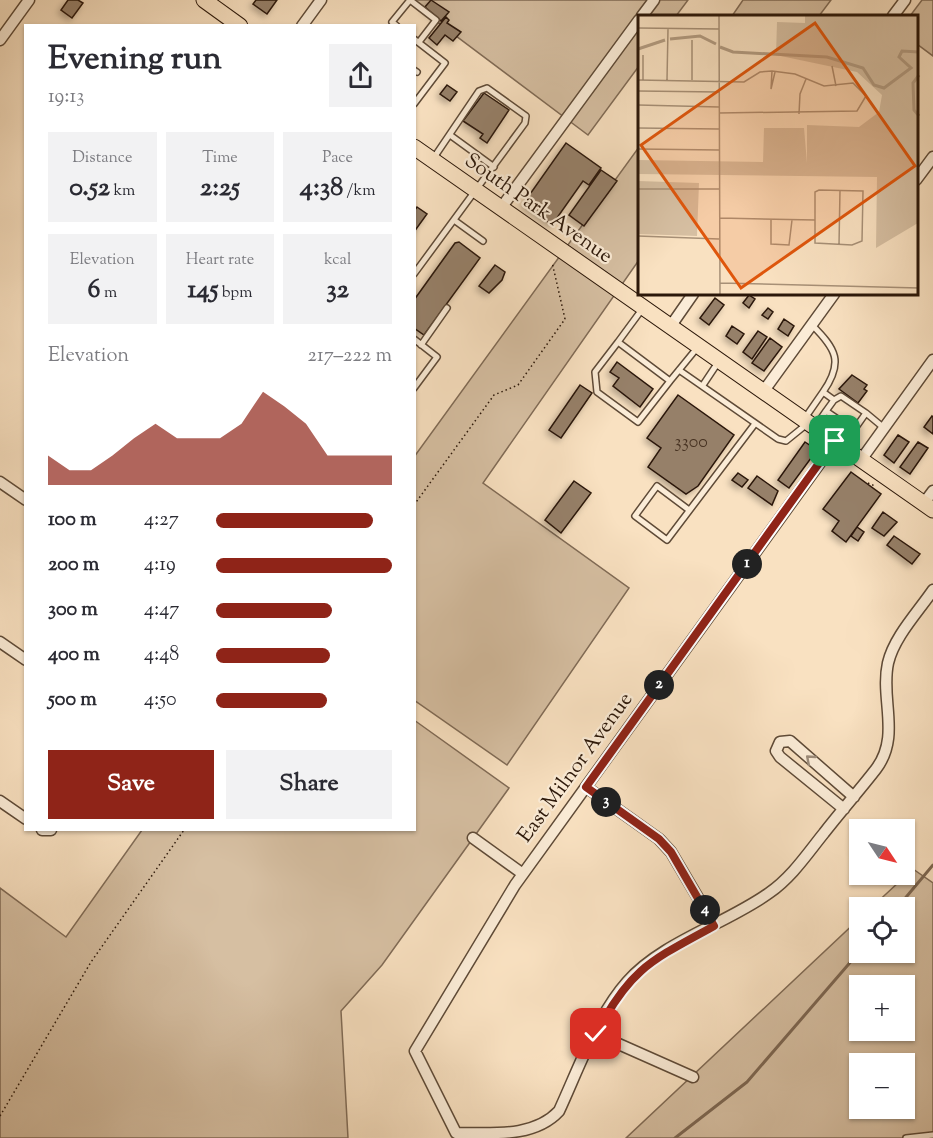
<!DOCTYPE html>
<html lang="en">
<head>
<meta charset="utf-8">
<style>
  :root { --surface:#fff; --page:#f2f2f3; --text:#2b2b33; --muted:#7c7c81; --accent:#8f2418 }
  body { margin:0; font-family:"Sorts Mill Goudy",serif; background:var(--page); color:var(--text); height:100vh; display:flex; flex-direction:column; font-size:22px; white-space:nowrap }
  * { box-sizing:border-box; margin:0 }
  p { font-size:20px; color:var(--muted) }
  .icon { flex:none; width:33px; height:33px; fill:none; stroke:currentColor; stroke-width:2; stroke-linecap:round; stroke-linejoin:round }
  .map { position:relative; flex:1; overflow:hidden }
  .details { position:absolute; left:24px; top:24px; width:392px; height:807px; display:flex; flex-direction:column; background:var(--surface); border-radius:0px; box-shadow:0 2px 4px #0004 }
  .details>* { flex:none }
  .needle { width:39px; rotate:125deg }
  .fabs { position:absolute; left:849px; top:819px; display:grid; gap:12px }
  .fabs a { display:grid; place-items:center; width:66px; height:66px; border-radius:0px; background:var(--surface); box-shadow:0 2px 4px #0004; font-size:30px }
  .pin { position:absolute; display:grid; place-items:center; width:51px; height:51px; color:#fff; margin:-26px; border-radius:12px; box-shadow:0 3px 9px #0006 }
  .km { position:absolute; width:30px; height:30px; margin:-15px; border-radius:50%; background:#222; color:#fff; font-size:16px; line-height:30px; text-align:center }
  .round { display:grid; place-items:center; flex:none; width:63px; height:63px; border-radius:0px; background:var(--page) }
  .headline { display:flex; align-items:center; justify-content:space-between; height:102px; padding:0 24px }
  h1 { font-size:33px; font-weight:700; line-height:45px }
  .metrics { display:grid; grid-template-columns:repeat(3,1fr); gap:9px; height:102px; padding:6px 24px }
  .metrics div { display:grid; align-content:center; border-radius:0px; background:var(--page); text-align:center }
  .metrics b { font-size:26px; font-weight:700 }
  .metrics small { font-size:16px; font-weight:400 }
  .metrics p { font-size:16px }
  .chart { height:168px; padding:12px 24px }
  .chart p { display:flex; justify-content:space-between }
  .chart svg { width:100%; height:108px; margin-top:6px; fill:var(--accent); opacity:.7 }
  .primary-button { display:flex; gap:12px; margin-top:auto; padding:12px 24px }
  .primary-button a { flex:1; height:69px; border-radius:0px; background:var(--accent); color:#fff; font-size:24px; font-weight:700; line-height:69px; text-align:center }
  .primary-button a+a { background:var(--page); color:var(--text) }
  ul { padding:0 24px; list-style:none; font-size:20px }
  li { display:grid; grid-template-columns:96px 72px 1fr; align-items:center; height:45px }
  li i { height:15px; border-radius:8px; background:var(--accent) }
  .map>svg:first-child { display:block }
  .green { fill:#d6bfa2; stroke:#806b56; stroke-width:1.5; fill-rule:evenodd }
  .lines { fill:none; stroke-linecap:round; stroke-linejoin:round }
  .stream { stroke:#7d6752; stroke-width:3 }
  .building { fill:#968069; stroke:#2b1709; stroke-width:1.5; filter:url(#shadow) }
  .lane-casing { stroke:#5e4a37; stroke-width:8 }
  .street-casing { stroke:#5e4a37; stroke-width:13 }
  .primary-casing { stroke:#2b1709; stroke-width:17 }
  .path { stroke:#2b1709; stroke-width:1.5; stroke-dasharray:1.5 3; stroke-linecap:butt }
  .lane { stroke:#fbecd7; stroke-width:5 }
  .street { stroke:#fbecd7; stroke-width:10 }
  .primary { stroke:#f9e1c1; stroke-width:15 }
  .oneway { stroke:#9d8c7a }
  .route-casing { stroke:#fff; stroke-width:12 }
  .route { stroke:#8f2418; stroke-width:8 }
  .labels { text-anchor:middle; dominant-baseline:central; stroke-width:4.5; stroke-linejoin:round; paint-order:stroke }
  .number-label { font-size:18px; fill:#463121 }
  .street-label { font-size:21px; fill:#2b1709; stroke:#fbecd7 }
  .inset-river { fill:none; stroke:#b39c82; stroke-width:3 }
  .inset-road { fill:none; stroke:#a79077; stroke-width:1.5 }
  .view { fill:#df560c; fill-opacity:0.15; stroke:#df560c; stroke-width:3 }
  .inset-edge { fill:none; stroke:#2b1709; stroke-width:3 }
</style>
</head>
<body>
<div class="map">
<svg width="933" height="1138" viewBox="0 0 933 1138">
  <defs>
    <filter id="shadow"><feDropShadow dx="-3" dy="3" stdDeviation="3" flood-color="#0004"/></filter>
  </defs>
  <rect width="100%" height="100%" fill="#f9e1c1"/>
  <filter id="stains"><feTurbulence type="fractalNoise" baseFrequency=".00333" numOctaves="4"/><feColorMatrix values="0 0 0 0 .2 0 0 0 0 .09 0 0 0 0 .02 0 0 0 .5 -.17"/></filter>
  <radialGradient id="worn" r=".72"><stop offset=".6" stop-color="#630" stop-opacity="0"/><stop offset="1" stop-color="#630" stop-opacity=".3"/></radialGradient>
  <path class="green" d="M408,0h280l-12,16h-37v50l-51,69z
    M743,0h88l-12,16h-87z
    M922,0h11v56l-16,-12 -1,-28h-6z
    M639,147v113l-156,223 146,105 -122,177 -93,-65v-243z
    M414,720l95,68 -127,177 -41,46 7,127h-348v-250l66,49 76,-107h272z
    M913,869l20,14v255h-307l233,-219 1,33h44v-44l-32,-1zM860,986h44v44h-44zM860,1064h44v44h-44z"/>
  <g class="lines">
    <path class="stream" d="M897,908l36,-43
      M675,1138l72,-56 113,-131"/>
  </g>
  <path class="building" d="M68,0h10l5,3 -11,15 -11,-8z
    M256,0h21l-10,14 -14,-10z
    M431,0l18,12 -8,9 -16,-14z
    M446,17l3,3 -2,3 14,9 -8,9 -8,-6 -8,10 -8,-7z
    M447,85l10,7 -7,9 -10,-7z
    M484,93l25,17 -22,33 -7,-5 3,-4 -20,-13z
    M566,143l35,25 -12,17 -6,-4 -31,44 -29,-21z
    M601,170l16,11 -33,45 -15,-11z
    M417,207l10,7 -13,18v-21z
    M459,242l21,16 -56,77 -10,-7v-28l41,-57z
    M495,265l10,7 -3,8 -13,13 -10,-7z
    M749,295l6,4 -6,9 -6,-5z
    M715,298l9,7 -15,20 -9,-7z
    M768,308l5,4 -5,7 -6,-4z
    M784,319l10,7 -6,10 -10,-7z
    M732,326l12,8 -7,10 -11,-8z
    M758,331l9,6 -15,22 -9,-7z
    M770,338l12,9 -18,24 -12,-8z
    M617,362l36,27 -13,18 -27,-21 6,-8 -9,-6z
    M852,375l15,10 -3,4 3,2 -9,12 -19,-14z
    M580,385l12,8 -31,45 -12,-8z
    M678,395l56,40 -36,51 -12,8 -38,-27 13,-19 -14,-10z
    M932,416l1,1v17l-9,-7z
    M898,435l11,7 -15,21 -10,-8z
    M805,442l12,8 -28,38 -11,-8z
    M918,442l10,6 -18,26 -10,-7z
    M851,472l30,22 -35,48 -14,-11 7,-10 -16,-12z
    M738,473l10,7 -6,7 -10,-7z
    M757,476l21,15 -6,14 -24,-17z
    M574,481l17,12 -30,40 -16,-13z
    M883,512l14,10 -13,14 -12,-8z
    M857,527l7,5 -6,9 -7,-5z
    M894,536l26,18 -8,10 -25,-19z"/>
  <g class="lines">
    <defs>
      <path id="lane" d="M410,0l26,20 -17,22
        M397,26l-5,-4 18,-22
        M414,39l31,24 -31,41
        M414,70l3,2
        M450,135l44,32
        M454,220l29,21
        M414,274l111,-151 1,-7 -39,-28 -8,3 -46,68
        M643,308l-25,34 52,39 27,-33
        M812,325c24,24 32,37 11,67l11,8 -8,11 28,19 -10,14
        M414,339l23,18 -23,31
        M618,342l-23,30 2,20 41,30 32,-41
        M421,345l26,-37
        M679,370l99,69 8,2 21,-17
        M703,385l16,-24
        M834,400l7,-4 25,17 -12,17
        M866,413l18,15
        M805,418l18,-26
        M815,427l11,-16
        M689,510l-32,-24 -22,30 32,24 87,-115
        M906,1138l27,-3"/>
      <path id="street" d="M642,16l12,-16
        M893,16l12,-16
        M302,26l19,-26
        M0,40l29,-40
        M916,180l17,-23
        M501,208l138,-188
        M670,327l23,-33
        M763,392l71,-98
        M861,460l72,-100
        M0,482l26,18
        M924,503l9,-12
        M0,642l26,18
        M586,787l73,52 12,13 43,73
        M0,801l26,18
        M844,809l-64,-52 -4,-6 4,-9 10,-1 64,56
        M42,830h9
        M473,838l50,36
        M596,1034l97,43
        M456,1133l-41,-82 100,-166 320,-443
        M456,1133c36,0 78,5 103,-22 19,-41 38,-95 68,-129 35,-40 99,-58 142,-89 23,-16 38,-39 55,-60 17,-22 35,-42 52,-64 25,-33 4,-70 12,-106 6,-26 30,-51 45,-73"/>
      <path id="primary" d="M204,0l36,26
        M414,147l519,363"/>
    </defs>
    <use href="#lane" class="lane-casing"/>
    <use href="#street" class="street-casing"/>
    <use href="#primary" class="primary-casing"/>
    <path class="path" d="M868,483l7,3
      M414,505l80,-110 24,-10 47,-66 -13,-57
      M0,1116l91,-154 93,-132"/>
    <use href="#lane" class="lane"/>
    <use href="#street" class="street"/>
    <use href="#primary" class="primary"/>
  </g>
  <defs><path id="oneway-chevron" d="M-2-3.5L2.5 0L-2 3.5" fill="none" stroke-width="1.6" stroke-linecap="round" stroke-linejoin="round" transform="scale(1.5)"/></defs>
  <use class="oneway" href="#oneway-chevron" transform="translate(810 759) rotate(-139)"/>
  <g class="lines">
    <defs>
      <path id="route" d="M596,1034c34,-66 56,-74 118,-108l-43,-74 -12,-13 -73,-52 249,-346"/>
    </defs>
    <use href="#route" class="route-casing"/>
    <use href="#route" class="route"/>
  </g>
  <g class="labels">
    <g class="number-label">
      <text x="691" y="443">3300</text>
    </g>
    <g class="street-label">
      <text transform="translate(538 209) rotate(35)">South Park Avenue</text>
      <text transform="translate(576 768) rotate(-54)">East Milnor Avenue</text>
    </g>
  </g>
  <g transform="translate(638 15)">
    <rect width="280" height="280" fill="#f9e1c1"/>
    <path d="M167,0h113v208l-42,25 1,-71 -239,-3v-14l125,2 1,-34h40l3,35v-38l52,2 20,-15 3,-17 -25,-23 -81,-17 1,-33 28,1zM0,166l61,2 -2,53 -59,-2z" fill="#d6bfa2"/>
    <path class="inset-river" d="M32,24l30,-3 16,8M82,32l13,5 94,5 36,11 11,17 10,3 27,-20 -12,-11 3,-6 17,1M0,34l27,-9M281,60l-6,8 1,27 5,6"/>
    <path class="inset-road" d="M81,0l1,280M0,13l81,1M54,25v40M194,51l4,20M134,56l-1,18 4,-17M0,65l106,2 16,-10 12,-1 23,3 29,12 29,-3 13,13M5,65v-25M29,65l1,-51M0,76l81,1M0,90l81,2M81,98l138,-2 9,-15M161,99l1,-20 6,-15M0,113l81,1M0,134l81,1M0,174h81M181,175l44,1 -1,50 -10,4 -37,-2v-51zM82,203l95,2M133,204v25l18,1 3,-25M0,221l81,3M201,230l1,-55M82,268l199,5"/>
    <path class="view" d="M177,8l100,143 -174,122 -100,-143z"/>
    <rect width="280" height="280" class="inset-edge"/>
  </g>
  <rect width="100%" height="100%" filter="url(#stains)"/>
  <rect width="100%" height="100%" fill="url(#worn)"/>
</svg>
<div class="fabs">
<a><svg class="needle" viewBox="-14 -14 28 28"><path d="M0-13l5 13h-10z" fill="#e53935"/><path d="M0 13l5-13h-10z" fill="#7c7c81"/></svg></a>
<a><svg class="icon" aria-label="locate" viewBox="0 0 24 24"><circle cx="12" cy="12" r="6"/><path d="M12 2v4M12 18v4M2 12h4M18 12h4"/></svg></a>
<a>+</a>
<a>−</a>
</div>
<div class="pin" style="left:835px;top:441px;background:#1e9e55"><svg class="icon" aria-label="arrive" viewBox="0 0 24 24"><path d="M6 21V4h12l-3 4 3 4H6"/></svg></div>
<div class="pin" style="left:596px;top:1034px;background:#d93025"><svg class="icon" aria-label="check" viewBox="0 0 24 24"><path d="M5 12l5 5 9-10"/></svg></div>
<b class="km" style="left:747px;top:564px">1</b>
<b class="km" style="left:659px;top:685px">2</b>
<b class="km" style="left:606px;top:802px">3</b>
<b class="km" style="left:705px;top:910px">4</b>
<section class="details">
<div class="headline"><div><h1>Evening run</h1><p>19:13</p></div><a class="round"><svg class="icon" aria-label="share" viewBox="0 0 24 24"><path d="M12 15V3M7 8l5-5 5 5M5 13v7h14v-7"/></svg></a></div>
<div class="metrics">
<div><p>Distance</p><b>0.52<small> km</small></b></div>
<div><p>Time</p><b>2:25</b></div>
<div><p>Pace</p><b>4:38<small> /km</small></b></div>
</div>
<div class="metrics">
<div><p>Elevation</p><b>6<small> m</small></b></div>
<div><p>Heart rate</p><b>145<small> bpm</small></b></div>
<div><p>kcal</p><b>32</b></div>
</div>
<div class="chart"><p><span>Elevation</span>217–222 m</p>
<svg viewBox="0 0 160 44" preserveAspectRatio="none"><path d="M0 44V32L10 38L20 38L30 32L40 25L50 19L60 25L70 25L80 25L90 19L100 6L110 12L120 19L130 32L140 32L150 32L160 32V44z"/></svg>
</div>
<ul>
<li><b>100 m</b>4:27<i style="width:89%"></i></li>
<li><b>200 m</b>4:19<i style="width:100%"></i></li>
<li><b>300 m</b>4:47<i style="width:66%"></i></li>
<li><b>400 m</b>4:48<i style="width:65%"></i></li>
<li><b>500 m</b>4:50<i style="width:63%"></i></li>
</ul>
<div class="primary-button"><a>Save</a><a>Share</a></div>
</section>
</div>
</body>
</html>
